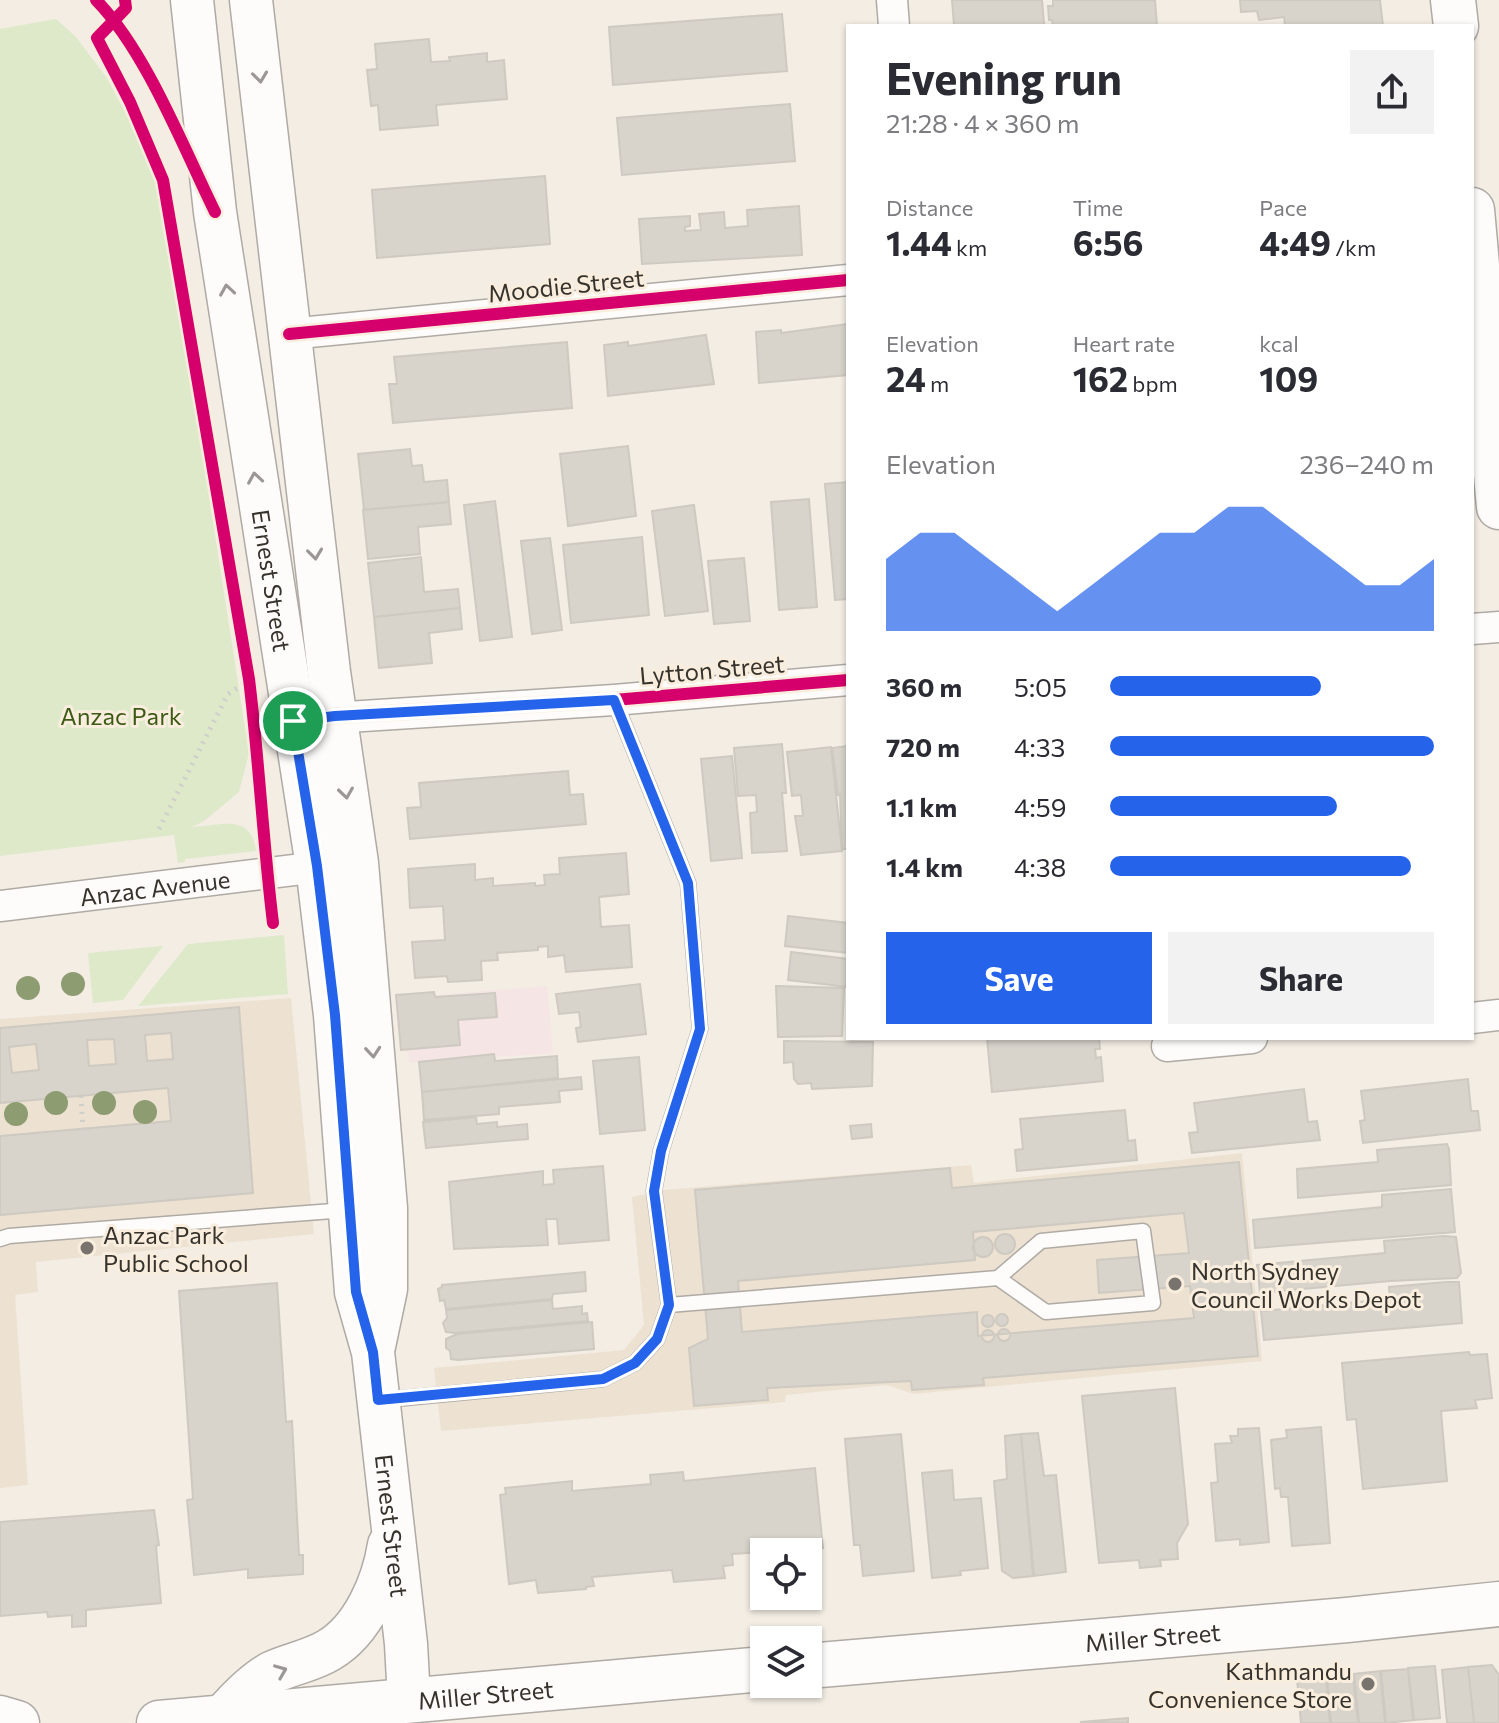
<!DOCTYPE html>
<html lang="en">
<head>
<meta charset="utf-8">
<style>
  :root { --surface:#fff; --page:#f2f2f3; --text:#2b2b33; --muted:#7c7c81; --accent:#2563eb }
  body { margin:0; font-family:Commissioner,sans-serif; background:var(--page); color:var(--text); height:100vh; display:flex; flex-direction:column; font-size:30px; white-space:nowrap }
  * { box-sizing:border-box; margin:0 }
  p { font-size:26px; color:var(--muted) }
  .icon { flex:none; width:44px; height:44px; fill:none; stroke:currentColor; stroke-width:2; stroke-linecap:round; stroke-linejoin:round }
  .map { position:relative; flex:1; overflow:hidden }
  .side { position:absolute; left:846px; top:24px; width:628px; height:1016px; display:flex; flex-direction:column; background:var(--surface); border-radius:0px; box-shadow:0 2px 6px #0004 }
  .side>* { flex:none }
  .buttons { position:absolute; left:750px; top:1538px; display:grid; gap:16px }
  .buttons a { display:grid; place-items:center; width:72px; height:72px; border-radius:0px; background:var(--surface); box-shadow:0 2px 6px #0004; font-size:40px }
  .pin { position:absolute; display:grid; place-items:center; width:68px; height:68px; color:#fff; margin:-34px; border:4px solid #fff; border-radius:50%; box-shadow:0 2px 8px #0007 }
  .round { display:grid; place-items:center; flex:none; width:84px; height:84px; border-radius:0px; background:var(--page) }
  .headline { display:flex; align-items:center; justify-content:space-between; height:136px; padding:0 40px }
  h1 { font-size:44px; font-weight:700; line-height:60px }
  .stats { display:grid; grid-template-columns:repeat(3,1fr); gap:12px; height:136px; padding:8px 40px }
  .stats div { display:grid; align-content:center }
  .stats b { font-size:34px; font-weight:700 }
  .stats small { font-size:22px; font-weight:400 }
  .stats p { font-size:22px }
  .chart { height:224px; padding:16px 40px }
  .chart p { display:flex; justify-content:space-between }
  .chart svg { width:100%; height:144px; margin-top:8px; fill:var(--accent); opacity:.7 }
  .action { display:flex; gap:16px; margin-top:auto; padding:16px 40px }
  .action a { flex:1; height:92px; border-radius:0px; background:var(--accent); color:#fff; font-size:32px; font-weight:700; line-height:92px; text-align:center }
  .action a+a { background:var(--page); color:var(--text) }
  ul { padding:0 40px; list-style:none; font-size:26px }
  li { display:grid; grid-template-columns:128px 96px 1fr; align-items:center; height:60px }
  li i { height:20px; border-radius:10px; background:var(--accent) }
  .map>svg:first-child { display:block }
  .commercial { fill:#f5e5e5 }
  .built { fill:#ede2d1 }
  .green { fill:#dde9c9 }
  .building { fill:#d8d3cb; stroke:#cec9c1; stroke-width:2; fill-rule:evenodd }
  .lines { fill:none; stroke-linecap:round; stroke-linejoin:round }
  .service-casing { stroke:#afaaa4; stroke-width:17 }
  .minor-casing { stroke:#afaaa4; stroke-width:33 }
  .secondary-casing { stroke:#afaaa4; stroke-width:45 }
  .primary-casing { stroke:#afaaa4; stroke-width:47 }
  .path { stroke:#cfcecb; stroke-width:5; stroke-dasharray:2 6; stroke-linecap:butt }
  .service { stroke:#fdfcfb; stroke-width:14 }
  .minor { stroke:#fdfcfb; stroke-width:30 }
  .secondary { stroke:#fdfcfb; stroke-width:42 }
  .primary { stroke:#fdfcfb; stroke-width:44 }
  .cycleway-casing { stroke:#f9eede; stroke-width:17 }
  .cycleway { stroke:#d6006c; stroke-width:12 }
  .tree { fill:#8e9c72 }
  .oneway { stroke:#9a9794 }
  .route-casing { stroke:#fff; stroke-width:16 }
  .route { stroke:#2563eb; stroke-width:10 }
  .poi-dot { fill:#78736c; stroke:#f9eede; stroke-width:3 }
  .labels { text-anchor:middle; dominant-baseline:central; stroke-width:6; stroke-linejoin:round; paint-order:stroke }
  .street-label { font-size:24px; fill:#36322c; stroke:#f9eede }
  .park-label { font-size:24px; fill:#3c5a15; stroke:#f9eede }
  .poi-label { font-size:24px; fill:#36322c; stroke:#f9eede; text-anchor:start }
</style>
</head>
<body>
<div class="map">
<svg width="1499" height="1723" viewBox="0 0 1499 1723">
  <rect width="100%" height="100%" fill="#f3ede4"/>
  <path class="commercial" d="M547,986l6,67 -144,10 -6,-65z"/>
  <path class="built" d="M291,998l23,236 -278,28 2,30 -23,3 13,190 -28,3v-469z
    M1242,1153l20,208 -349,33 -26,-9 -101,10 -1,7 -344,29 -7,-63 190,-18 20,-25 -12,-128 32,-7 307,-25 3,18z"/>
  <path class="green" d="M56,19l20,18 31,41 52,99 90,576 -10,39 -35,29 -12,6c28,-1 59,-15 64,24l-71,8v3l-7,1 -4,-28 -174,21v-827z
    M284,935l4,59 -150,12 50,-62z
    M163,946l-40,54 -30,3 -5,-50z"/>
  <path class="building" d="M952,0h90l2,24 -4,2 -86,-1z
    M1053,0h102l2,26h-104l-1,-6h-3l-1,-14h5z
    M1240,0h140l3,26h-98l-1,-9 -25,3 -2,-9 -16,1z
    M782,14l5,57 -174,14 -4,-58z
    M429,39l2,23 19,-1 -1,-4 38,-4v9l17,-2 3,39 -71,6 2,20 -58,5 -2,-25 -7,1 -4,-36 10,-1 -2,-25z
    M790,104l5,57 -173,14 -5,-57z
    M545,176l5,68 -173,14 -5,-68z
    M799,206l3,49 -160,9 -3,-45 51,-3v10l-5,1v4l16,-1 -2,-16 25,-2 1,16 23,-2 -1,-16z
    M848,324v51l-89,8 -3,-51 25,-2v3z
    M706,335l8,49 -106,12 -4,-51 24,-3v4z
    M567,342l5,66 -179,15 -4,-39h8l-3,-27z
    M628,446l8,70 -68,10 -8,-72z
    M410,449l2,17 10,-1 2,17 23,-2 2,22 -85,8 -6,-56z
    M848,482v117l-13,1 -10,-116z
    M809,499l8,108 -38,3 -8,-108z
    M495,501l17,136 -32,4 -16,-136z
    M449,502l2,22 -33,3 2,27 -52,5 -5,-49z
    M694,505l14,106 -43,5 -13,-105z
    M642,537l7,78 -78,8 -8,-78z
    M550,538l12,92 -30,4 -11,-93z
    M421,557l3,35 34,-3 2,19 -86,9 -6,-54z
    M744,558l6,63 -36,3 -6,-63z
    M460,608l2,21 -33,4 3,30 -53,5 -5,-51z
    M782,744l4,49h-4l5,58 -35,2 -2,-40 7,-1 -1,-17 -18,1 -4,-48z
    M848,746v107l-1,-4h-5l-2,-55 -2,1 -6,-47z
    M831,747l11,104 -41,4 -6,-39h8l-2,-21 -9,1 -5,-44z
    M732,756l10,102 -31,3 -10,-102z
    M568,771l2,24 13,-1 3,30 -176,15 -3,-31 14,-1 -2,-24z
    M626,853l3,41 -30,3 2,30 28,-2 3,42 -66,5 -2,-17 -16,2v-11l-10,1v3l-41,3 1,7 -17,1 1,19 -34,2 -1,-6 -32,2 -3,-36 33,-2 -2,-34 -33,2 -2,-39 67,-5v16l18,-2v8l42,-3v3l10,-1 -1,-10 16,-1 -1,-16z
    M788,916l60,7v30l-63,-7z
    M791,952l57,7v28l-60,-7z
    M640,984l6,50 -68,8 -2,-14 5,-1 -2,-15 -20,2 -3,-20z
    M776,986l68,2 -2,48 -64,1z
    M434,992l1,5 60,-4 2,24 -39,3 2,25 -59,5 -5,-55z
    M239,1007l14,186 -253,22v-79l171,-15 -3,-33 -168,15v-75z
    M171,1033l2,26 -26,2 -2,-26z
    M987,1038h112l1,11h-5l1,9 5,-1 2,24 -111,11z
    M114,1039l2,25 -27,2 -2,-26z
    M784,1041l89,1 -1,44 -60,3 -1,-6 -13,1 -4,-5 -1,-17 -9,1z
    M36,1044l3,26 -27,3 -3,-26z
    M494,1054l1,7 62,-5 1,22 -136,14 -3,-30z
    M639,1057l6,73 -45,4 -7,-73z
    M581,1077l1,12 -23,2 1,11 -61,5v7l-75,6 -2,-28z
    M1468,1079l3,32h7l2,19 -117,13 -3,-22 5,-1 -4,-29z
    M1304,1089l4,33 9,-1 3,19 -128,13 -3,-20 9,-1 -4,-29z
    M1125,1110l3,31 7,-1 2,20 -120,11 -2,-21 8,-1 -3,-30z
    M476,1117l1,7 20,-2v5l30,-3 1,15 -102,9 -3,-26z
    M871,1124l1,13 -20,2 -2,-13z
    M1447,1144l2,5 2,36 -153,13 -1,-29 81,-7 -1,-12z
    M1239,1162l19,194 -275,22 1,7 -72,5 -1,-9 -144,7 1,12 -74,6 -5,-58 19,-9 -13,-149 255,-22 2,20zM1184,1213l5,40 -92,7 2,33 91,-7 4,32 -216,18 -1,-24 -235,20 -4,-51 237,-21 -2,-28z
    M603,1166l6,74 -50,4 -2,-25h-11l2,26 -94,4 -5,-67 94,-11v14l11,-1 -1,-14z
    M1451,1189l4,43 -200,16 -2,-28 129,-13v-12z
    M995 1244a10 10 0 1 1 20 0a10 10 0 1 1-20 0Z
    M1444,1236l12,1 5,36 -4,5 -67,3 -130,12 -3,-28 128,-12 -1,-12z
    M973 1247a10 10 0 1 1 20 0a10 10 0 1 1-20 0Z
    M585,1272l1,19 -33,3 -1,5 -106,10 -2,-9 -4,1 -2,-12 4,-2v-2z
    M1446,1282h13l3,41 -198,17 -3,-29 129,-12 -1,-12z
    M277,1283l9,139 6,-1 7,134h4v19l-55,4v-9l-54,6 -7,-75 6,-1 -14,-208z
    M552,1300l1,9 29,-3v8l5,-1 1,8 -133,12 -9,-1 -3,-9 4,-5 -1,-8z
    M996 1320a6 6 0 1 1 12 0a6 6 0 1 1-12 0Z
    M982 1321a6 6 0 1 1 12 0a6 6 0 1 1-12 0Z
    M592,1322l2,27 -136,11 -7,-1 -1,-8 -4,-3v-9l11,-5z
    M998 1335a6 6 0 1 1 12 0a6 6 0 1 1-12 0Z
    M982 1336a6 6 0 1 1 12 0a6 6 0 1 1-12 0Z
    M1469,1352l1,3 17,-1 5,44 -17,2 2,8 -36,3 6,70 -84,8 -7,-70 -9,1 -5,-57z
    M1175,1388l13,136 -11,19 1,16 -18,1 1,6 -21,2 -1,-8 -40,3 -17,-167z
    M1321,1427l9,116 -38,3 -4,-49h-7l-1,-9 -5,1 -4,-49 16,-2 -1,-8z
    M1259,1428l10,114 -29,3v-6l-24,2 -5,-58 7,-1 -3,-38 17,-1 -2,-7h8v-7z
    M1038,1433l6,43 12,-1 10,97 -32,4 -13,-142z
    M901,1434l13,137 -51,5 -3,-31h-6l-9,-106z
    M1021,1434l12,142 -20,2 -11,-7 -8,-90 13,-2 -2,-43z
    M815,1468l8,80 -91,6 1,11 -10,1 2,12 -51,4 -2,-12 -80,7 2,9 -8,1v2l-48,4 -2,-13 -27,4 -9,-89 6,-1 -1,-6 67,-7v10l79,-7 -1,-9 33,-3 1,9z
    M952,1470l2,30 27,-2 7,70 -28,3 1,4 -29,3 -10,-105z
    M154,1510l5,35 -3,1 5,57 -75,7v16l-14,1v-12l-24,2 -1,-5 -47,4v-94z
    M1492,1665l7,10v48h-25l-6,-56z
    M1435,1666l5,52 -26,2 -6,-52z
    M1468,1667l6,56h-27l-5,-53z
    M1408,1669l5,51 -27,3 -5,-52z
    M1380,1671l5,52h-26l-5,-49z
    M1353,1674l5,49h-27l-4,-47z
    M1326,1677l4,46h-29l-4,-44z
    M1128,1718v5l-48,-1z"/>
  <g class="lines">
    <defs>
      <path id="service" d="M0,1239l9,-3 337,-26
        M669,1305l329,-27 43,-37 102,-10 10,72 -107,9 -48,-34
        M384,1400l219,-21 32,-16 22,-24 12,-34 -15,-114 7,-40 39,-122 -12,-146 -74,-183"/>
      <g id="minor">
        <path d="M892,0l2,26"/>
        <path d="M289,334l559,-54"/>
        <path d="M1472,629l27,-2"/>
        <path d="M316,719l298,-19 234,-20"/>
        <path id="s1" d="M0,906l335,-41"/>
        <path d="M1472,1018l27,-3"/>
        <path d="M1167,1046l85,-8"/>
      </g>
      <g id="secondary">
        <path id="s2" d="M192,0l23,212 102,654 18,149 21,277 17,60 33,292 3,55"/>
        <path d="M251,0l78,672 28,191 29,345v81l-12,57"/>
        <path d="M221,1719c15,-18 30,-34 50,-46 19,-9 40,-12 58,-23 34,-20 54,-67 60,-105"/>
      </g>
      <g id="primary">
        <path d="M1453,0l3,26"/>
        <path d="M1472,210l27,297"/>
        <path id="s3" d="M808,1666l539,-46 152,-16"/>
        <path d="M0,1718l17,5"/>
        <path id="s4" d="M159,1723l605,-54"/>
      </g>
    </defs>
    <use href="#service" class="service-casing"/>
    <use href="#minor" class="minor-casing"/>
    <use href="#secondary" class="secondary-casing"/>
    <use href="#primary" class="primary-casing"/>
    <path class="path" d="M159,829l69,-135 23,-15
      M81,1096l2,33"/>
    <use href="#service" class="service"/>
    <use href="#minor" class="minor"/>
    <use href="#secondary" class="secondary"/>
    <use href="#primary" class="primary"/>
    <defs>
      <path id="cycleway" d="M96,0c50,51 87,147 119,212
        M125,0l1,8 -29,30 33,64 33,78 86,499c10,81 14,163 24,244
        M289,334l559,-54
        M293,721l42,-5 279,-16 234,-20"/>
    </defs>
    <use href="#cycleway" class="cycleway-casing"/>
    <use href="#cycleway" class="cycleway"/>
  </g>
  <g class="tree">
    <circle cx="73" cy="984" r="12"/>
    <circle cx="28" cy="988" r="12"/>
    <circle cx="56" cy="1103" r="12"/>
    <circle cx="104" cy="1103" r="12"/>
    <circle cx="145" cy="1112" r="12"/>
    <circle cx="16" cy="1114" r="12"/>
  </g>
  <defs><path id="oneway-chevron" d="M-2-3.5L2.5 0L-2 3.5" fill="none" stroke-width="1.6" stroke-linecap="round" stroke-linejoin="round" transform="scale(2)"/></defs>
  <g class="oneway">
    <use href="#oneway-chevron" transform="translate(260 77) rotate(83)"/>
    <use href="#oneway-chevron" transform="translate(227 290) rotate(-99)"/>
    <use href="#oneway-chevron" transform="translate(255 478) rotate(-99)"/>
    <use href="#oneway-chevron" transform="translate(315 554) rotate(83)"/>
    <use href="#oneway-chevron" transform="translate(346 793) rotate(82)"/>
    <use href="#oneway-chevron" transform="translate(373 1052) rotate(85)"/>
    <use href="#oneway-chevron" transform="translate(281 1671) rotate(-22)"/>
  </g>
  <g class="lines">
    <defs>
      <path id="route" d="M614,700l74,183 12,146 -39,122 -7,40 15,114 -12,34 -22,24 -32,16 -225,21 -5,-48 -17,-60 -21,-277 -18,-149 -24,-145 42,-5z"/>
    </defs>
    <use href="#route" class="route-casing"/>
    <use href="#route" class="route"/>
  </g>
  <g class="poi-dot">
    <circle cx="87" cy="1248" r="8"/>
    <circle cx="1175" cy="1284" r="8"/>
    <circle cx="1368" cy="1684" r="8"/>
  </g>
  <g class="labels">
    <g class="street-label">
      <text transform="translate(566 285) rotate(-6)">Moodie Street</text>
      <text stroke="none"><textPath href="#s2" startOffset="586">Ernest Street</textPath></text>
      <text transform="translate(712 669) rotate(-5)">Lytton Street</text>
      <text stroke="none"><textPath href="#s1" startOffset="156">Anzac Avenue</textPath></text>
      <text stroke="none"><textPath href="#s2" startOffset="1540">Ernest Street</textPath></text>
      <text stroke="none"><textPath href="#s3" startOffset="346">Miller Street</textPath></text>
      <text stroke="none"><textPath href="#s4" startOffset="328">Miller Street</textPath></text>
    </g>
    <g class="park-label">
      <text x="121" y="715">Anzac Park</text>
    </g>
    <g class="poi-label">
      <text x="103" y="1234">Anzac Park<tspan x="103" dy="28">Public School</tspan></text>
      <text x="1191" y="1270">North Sydney<tspan x="1191" dy="28">Council Works Depot</tspan></text>
      <text x="1352" y="1670" text-anchor="end">Kathmandu<tspan x="1352" dy="28">Convenience Store</tspan></text>
    </g>
  </g>
</svg>
<div class="buttons">
<a><svg class="icon" aria-label="locate" viewBox="0 0 24 24"><circle cx="12" cy="12" r="6"/><path d="M12 2v4M12 18v4M2 12h4M18 12h4"/></svg></a>
<a><svg class="icon" aria-label="layers" viewBox="0 0 24 24"><path d="M12 4l9 5-9 5-9-5zM3 14l9 5 9-5"/></svg></a>
</div>
<div class="pin" style="left:293px;top:721px;background:#1e9e55"><svg class="icon" aria-label="arrive" viewBox="0 0 24 24"><path d="M6 21V4h12l-3 4 3 4H6"/></svg></div>
<section class="side">
<div class="headline"><div><h1>Evening run</h1><p>21:28 · 4 × 360 m</p></div><a class="round"><svg class="icon" aria-label="share" viewBox="0 0 24 24"><path d="M12 15V3M7 8l5-5 5 5M5 13v7h14v-7"/></svg></a></div>
<div class="stats">
<div><p>Distance</p><b>1.44<small> km</small></b></div>
<div><p>Time</p><b>6:56</b></div>
<div><p>Pace</p><b>4:49<small> /km</small></b></div>
</div>
<div class="stats">
<div><p>Elevation</p><b>24<small> m</small></b></div>
<div><p>Heart rate</p><b>162<small> bpm</small></b></div>
<div><p>kcal</p><b>109</b></div>
</div>
<div class="chart"><p><span>Elevation</span>236–240 m</p>
<svg viewBox="0 0 160 44" preserveAspectRatio="none"><path d="M0 44V22L10 14L20 14L30 22L40 30L50 38L60 30L70 22L80 14L90 14L100 6L110 6L120 14L130 22L140 30L150 30L160 22V44z"/></svg>
</div>
<ul>
<li><b>360 m</b>5:05<i style="width:65%"></i></li>
<li><b>720 m</b>4:33<i style="width:100%"></i></li>
<li><b>1.1 km</b>4:59<i style="width:70%"></i></li>
<li><b>1.4 km</b>4:38<i style="width:93%"></i></li>
</ul>
<div class="action"><a>Save</a><a>Share</a></div>
</section>
</div>
</body>
</html>
